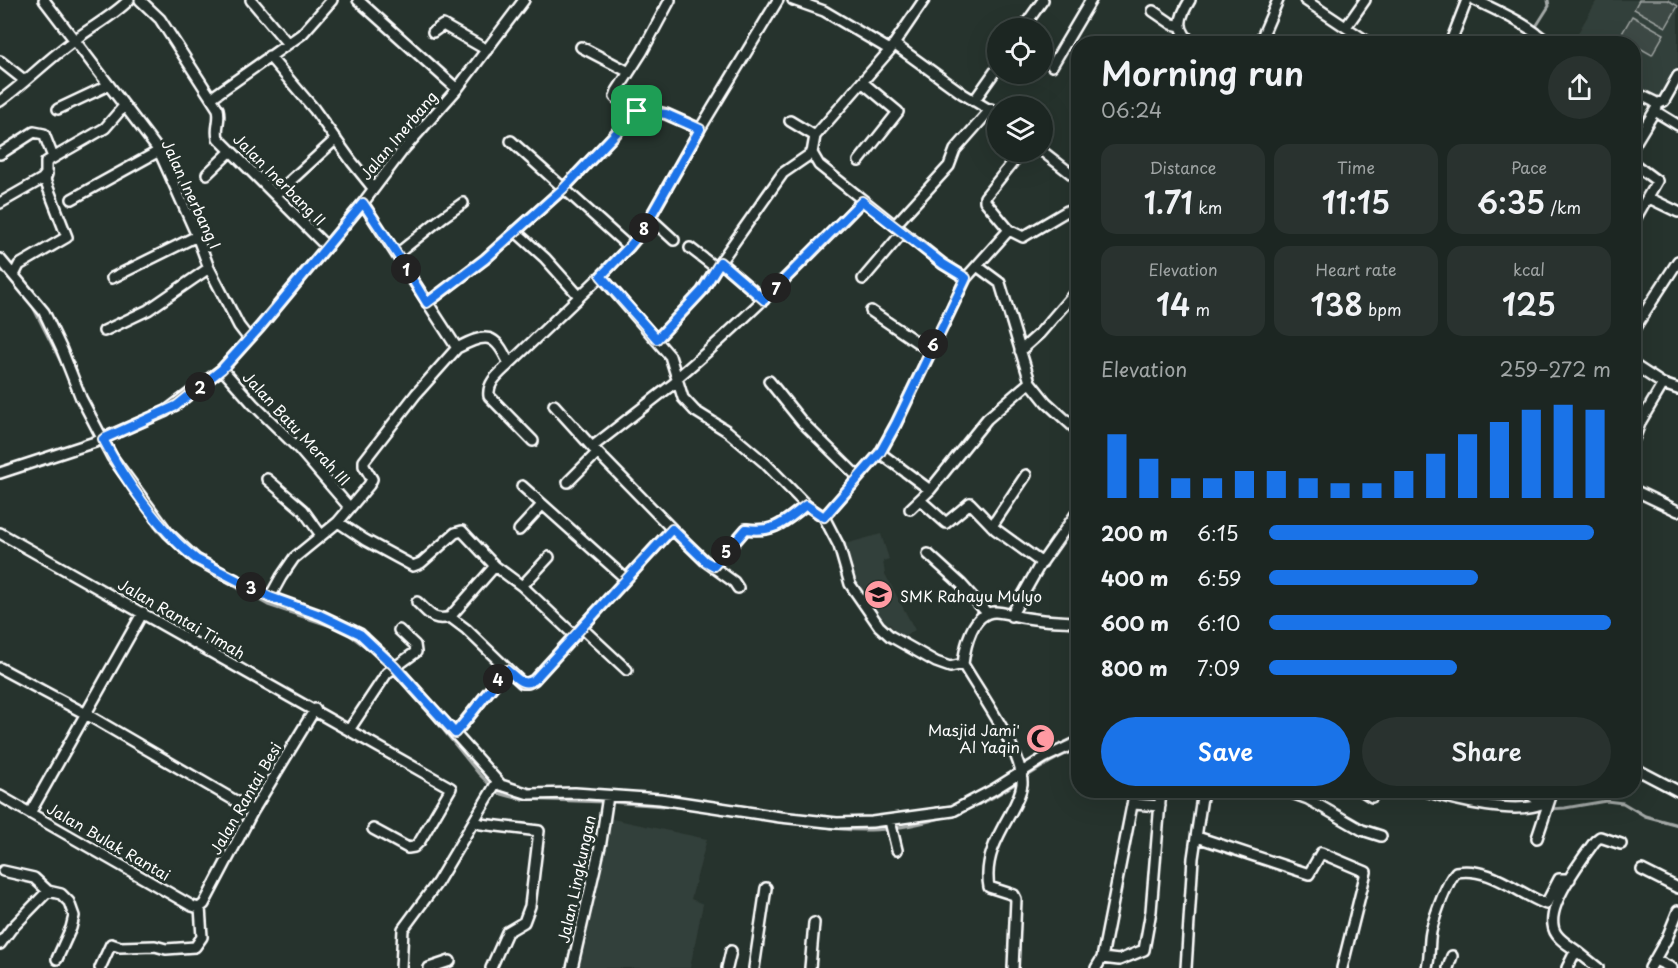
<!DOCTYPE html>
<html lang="en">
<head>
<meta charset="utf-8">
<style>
  :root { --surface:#1c2622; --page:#29322f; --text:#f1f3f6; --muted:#a0a5a5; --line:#3a4340; --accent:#1a73e8 }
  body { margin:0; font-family:"Playpen Sans",sans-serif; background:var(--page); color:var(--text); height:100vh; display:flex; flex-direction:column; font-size:22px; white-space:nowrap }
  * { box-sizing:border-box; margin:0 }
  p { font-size:20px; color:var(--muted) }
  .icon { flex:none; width:33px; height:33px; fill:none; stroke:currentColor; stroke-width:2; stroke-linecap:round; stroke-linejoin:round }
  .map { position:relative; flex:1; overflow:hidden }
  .panel { position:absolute; left:1071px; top:36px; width:570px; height:762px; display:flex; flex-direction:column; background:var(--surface); border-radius:24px; box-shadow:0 6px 24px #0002,0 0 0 2px var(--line) }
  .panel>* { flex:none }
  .fabs { position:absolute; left:987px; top:18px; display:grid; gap:12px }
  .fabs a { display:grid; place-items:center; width:66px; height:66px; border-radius:50%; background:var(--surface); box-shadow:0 6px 24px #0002,0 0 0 2px var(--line); font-size:30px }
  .pin { position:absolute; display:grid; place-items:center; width:51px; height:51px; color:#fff; margin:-26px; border-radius:12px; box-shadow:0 3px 9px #0006 }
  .km { position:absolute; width:30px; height:30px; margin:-15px; border-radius:50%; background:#222; color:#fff; font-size:16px; line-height:30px; text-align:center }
  .round { display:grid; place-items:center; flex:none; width:63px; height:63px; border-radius:32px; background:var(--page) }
  .headline { display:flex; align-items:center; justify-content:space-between; height:102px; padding:0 30px }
  h1 { font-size:33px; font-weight:600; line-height:45px }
  .metrics { display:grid; grid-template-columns:repeat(3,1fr); gap:9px; height:102px; padding:6px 30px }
  .metrics div { display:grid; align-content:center; border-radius:15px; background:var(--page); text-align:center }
  .metrics b { font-size:30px; font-weight:600 }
  .metrics small { font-size:16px; font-weight:400 }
  .metrics p { font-size:16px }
  .chart { height:168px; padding:12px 30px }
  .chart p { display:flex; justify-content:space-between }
  .chart svg { width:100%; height:108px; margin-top:6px; stroke:var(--accent); stroke-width:6 }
  .button { display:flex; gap:12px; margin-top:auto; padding:12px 30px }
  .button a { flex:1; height:69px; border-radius:36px; background:var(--accent); color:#fff; font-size:24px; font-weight:600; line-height:69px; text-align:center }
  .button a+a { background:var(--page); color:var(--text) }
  ul { padding:0 30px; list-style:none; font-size:20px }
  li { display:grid; grid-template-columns:96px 72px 1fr; align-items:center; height:45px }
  li i { height:15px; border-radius:8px; background:var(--accent) }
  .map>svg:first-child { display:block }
  .built { fill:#333f3a }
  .green { fill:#3e4944; stroke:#9ea4a2; stroke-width:1.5 }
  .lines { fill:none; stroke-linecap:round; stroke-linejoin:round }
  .stream { stroke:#a4a9a7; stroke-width:3 }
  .street-casing { stroke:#fff; stroke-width:14 }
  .street { stroke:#26332d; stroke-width:9 }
  .route-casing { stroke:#fff; stroke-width:12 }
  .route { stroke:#1a73e8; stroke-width:8 }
  .labels { text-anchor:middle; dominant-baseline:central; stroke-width:6; stroke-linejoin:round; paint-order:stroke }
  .street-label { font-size:15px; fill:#fff; stroke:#26332d }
  .poi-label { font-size:15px; fill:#fff; stroke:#26332d; text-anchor:start }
</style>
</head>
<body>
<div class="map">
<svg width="1678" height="968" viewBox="0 0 1678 968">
  <rect width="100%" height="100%" fill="#26332d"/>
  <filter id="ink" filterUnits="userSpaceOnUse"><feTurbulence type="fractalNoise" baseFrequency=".0167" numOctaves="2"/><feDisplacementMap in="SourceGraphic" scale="12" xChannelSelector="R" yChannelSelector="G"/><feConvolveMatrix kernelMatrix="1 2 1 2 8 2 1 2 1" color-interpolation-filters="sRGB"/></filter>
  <g filter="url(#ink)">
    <path class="built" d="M1597,0h81v82l-15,26 -29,-17v-47l-50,-1 -9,-5z
      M881,534l8,25 -6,2 2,13 30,56 -16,9 -9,-15 -7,4 -30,-47 -12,-36z
      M608,818l99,21 -16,60 12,5 -13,64h-119z"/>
    <path class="green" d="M1639,0h29l10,6 -12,21 -32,-18z
      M1632,16l32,18 -12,21 -32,-18z"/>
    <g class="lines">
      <path class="stream" d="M1525,44l24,-38 -1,-6
        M30,301l35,69
        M87,420l9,18
        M133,493l25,38 29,28 81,46 75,25 31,23
        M420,701l59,73 19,19 22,6 84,3
        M610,802l81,6
        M1534,810l31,-2 41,-7 17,2 22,13 33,9
        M960,812c42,-13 77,-48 118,-63
        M804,824c56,10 89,8 144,-8"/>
      <defs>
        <path id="street" d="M44,0l115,151 38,85 12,32 30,58 10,13
          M140,0l20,19 58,90c3,11 -3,19 0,29l109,109
          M251,0l37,44
          M358,0l99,89
          M793,0l31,11 66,39
          M924,0l-34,50 -75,86 -3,17 7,12 124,99 23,14 43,-48 -24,-29v-4l36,-45
          M1190,0c-11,18 -15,29 4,44
          M1305,0l66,44
          M1475,0c25,12 53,24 74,44
          M1153,11l19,13 9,2
          M1346,27l19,-27
          M1023,28l20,-28
          M433,32l10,-7 44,25
          M894,44l69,50 35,21
          M1259,44l19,-44
          M1450,44l17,-44
          M581,47l48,25
          M269,56l45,53 38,53 21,26
          M0,61l24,19
          M1052,66l39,-66
          M1634,92l21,10 2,5 -23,38
          M211,98l91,-64 30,-34
          M0,101c25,-18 47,-41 72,-59 19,-15 40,-25 57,-42
          M974,101l24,-34
          M1657,104l7,-3 14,-25
          M58,109l51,-24
          M637,111l-13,-7 -9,-7 2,-6 25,-39 28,-52
          M1655,111l23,14
          M790,121l25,15
          M511,141l118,106
          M1042,151l36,28
          M0,154l34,-22 10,2 9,23
          M859,161l39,-49 -36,-30
          M1634,164l23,17 -23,40
          M207,174l24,-23
          M275,195l61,-56
          M1649,198l29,14
          M72,199l87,-48
          M0,203l42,-24 4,-5v-12l59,-34 19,-22
          M363,203l94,145c29,-15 38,-16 52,16l92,-88 28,-29 14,-17 57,-101 78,-129
          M650,218l24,22
          M895,225l54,-59 6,-16 36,-41
          M1009,230l14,7 44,-26
          M515,231l30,27 34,38
          M690,248l26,20
          M397,254l46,-37 20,-14
          M0,259l44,53 18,38 19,48 31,59 56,76 28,26 26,14 48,24 50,18 40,19 34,32 107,119 28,9 46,-1 85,6 120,18 57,6 35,-1 81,-11 40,-21 51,-32 34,-16
          M720,262l44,38
          M977,266l23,17 30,99 16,20 32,29
          M14,275l5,-10 48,-28 -22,-57 2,-6
          M601,276l69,80 13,42 12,13 32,20 38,32 41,42 18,12 15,29 11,38 29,42 11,10 46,26 14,5 13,-3
          M112,278l85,-42
          M863,279l40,-47
          M427,303l58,-44 79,-71 73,-77h17l12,3 34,15
          M871,311l59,40
          M1634,329l44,-68
          M104,331l44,-21 61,-42
          M657,339l45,-48 14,-23 67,-95 29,-20
          M1020,351l20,-18 38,-44
          M509,364c-9,9 -22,18 -20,32l44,45
          M1634,365l29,19 15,5
          M222,369l31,35 46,45 51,59
          M678,377c65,-55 125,-115 184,-176
          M769,381l33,41 56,55
          M554,405l38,42 80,82 33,32 29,21 4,6
          M1634,439l7,-18 22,-37
          M592,447l85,-66
          M880,453l50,37
          M0,473l95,-31 71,-31 56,-42 38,-42 103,-124 40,-53 54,-61 67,-89
          M267,479l36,31 18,25
          M568,482l29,-29
          M522,486l104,93
          M1634,490l44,21
          M920,500l26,23 24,-20 25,26 47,34
          M910,509l20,-19 57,-71 43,-37
          M824,517l56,-64 16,-29 70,-146
          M338,522l27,18 48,26 8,-3 34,-30 7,-2 33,35 27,20 53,50
          M992,526l34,-51
          M519,530l23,-25
          M0,533l451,255 -31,53 -6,6 -6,1 -35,-19
          M928,554l33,30 26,29
          M495,566l-45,51 16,12 56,54h6l6,-3 138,-151
          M714,566l32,-37c29,4 38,-7 60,-24
          M522,586l27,-29
          M270,597l11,-20 13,-19 44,-36 31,-37 3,-6 -8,-13v-5l52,-67 41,-46
          M417,602c12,11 16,20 33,15
          M1011,616l27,-48 40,-57
          M582,628l45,42
          M963,664c16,28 61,89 59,120 -1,10 -7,21 -12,30 -13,23 -26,46 -21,73l25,8 2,4 -3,69
          M963,664c2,-17 9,-52 32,-52 10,0 21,5 32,6 17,3 34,3 51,4
          M0,668l86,46 167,97
          M349,730l38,-57 29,-21 -1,-7 -16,-15
          M455,733c19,-21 33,-43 52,-63
          M1634,768l44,23
          M1283,790l25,9 54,31 19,6
          M1361,790l11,7
          M1423,790c27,9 101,29 125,10
          M1523,790l13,9 12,-1
          M0,796l192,110 7,2 5,-4 49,-93 62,-102
          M1134,804l26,2
          M30,813l113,-201
          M474,821l7,3 58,7 -9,75 -6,16 -17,10 -16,36
          M890,821l7,29
          M1197,837l112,37 12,-21 45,19 -24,96
          M1537,838l16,-48
          M1642,870l36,18
          M3,871l31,7 14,13 13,3 8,8 5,14 -3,12 -14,31
          M0,944l11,-15 37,-38
          M1578,952c-9,-7 -24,-14 -25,-27 -4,-23 29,-66 42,-84l5,-4 21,7
          M1102,958l17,2 25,-10 7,-39 10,-121
          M1655,960l17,8
          M100,968l11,-24 9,3 35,-1 11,3 29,-2 7,-10 -2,-30
          M401,968l2,-39 34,-46 60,-101
          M429,968l21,-7
          M572,968l29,-126 7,-46
          M727,968l4,-17
          M754,968l12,-80
          M810,968l4,-45
          M1096,968l6,-10 33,-168
          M1186,968l7,-110 10,-68
          M1427,968c3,-12 2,-17 3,-29 1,-15 16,-56 26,-67 34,-6 61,21 90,32l13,-25h11
          M1448,968l4,-12
          M1567,968l6,-12 5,-4 20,16
          M1650,968l17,-30 11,-27"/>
      </defs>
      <use href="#street" class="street-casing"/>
      <use href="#street" class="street"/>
    </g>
  </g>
  <g class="lines" filter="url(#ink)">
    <defs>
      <path id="route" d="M637,111l29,3 34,15 -57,101 -14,17 -28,29 56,63 45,-48 18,-29 44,38 98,-99 81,63 23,14 -70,146 -16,29 -56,64 -18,-12c-22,17 -31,28 -60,24l-32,37 -9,-5 -33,-32 -138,151c-12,7 -17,-2 -27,-10 -19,20 -33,42 -52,63l-61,-67 -34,-32 -40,-19 -50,-18 -74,-38c-35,-27 -73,-81 -93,-120l73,-33 46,-37 38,-42 103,-124 34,51 30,49 58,-44 79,-71z"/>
    </defs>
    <use href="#route" class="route-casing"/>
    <use href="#route" class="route"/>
  </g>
  <defs>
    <symbol id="school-disc" viewBox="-11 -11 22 22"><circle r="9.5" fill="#ff9aa2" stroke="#26332d"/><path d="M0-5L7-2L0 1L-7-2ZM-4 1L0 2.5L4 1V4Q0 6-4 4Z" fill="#111"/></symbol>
    <symbol id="mosque-disc" viewBox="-11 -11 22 22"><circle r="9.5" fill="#ff9aa2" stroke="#26332d"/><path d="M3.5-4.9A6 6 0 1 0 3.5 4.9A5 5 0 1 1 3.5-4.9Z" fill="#111"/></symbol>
  </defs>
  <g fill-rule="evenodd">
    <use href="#school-disc" x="862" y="578" width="33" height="33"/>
    <use href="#mosque-disc" x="1024" y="722" width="33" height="33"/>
  </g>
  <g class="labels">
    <g class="street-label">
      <text transform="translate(398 135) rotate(-50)">Jalan Inerbang</text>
      <text transform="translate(280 179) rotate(45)">Jalan Inerbang II</text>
      <text transform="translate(192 194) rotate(65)">Jalan Inerbang I</text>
      <text transform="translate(297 428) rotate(47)">Jalan Batu Merah III</text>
      <text transform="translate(182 618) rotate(30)">Jalan Rantai Timah</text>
      <text transform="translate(245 798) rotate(-60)">Jalan Rantai Besi</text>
      <text transform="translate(109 841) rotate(30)">Jalan Bulak Rantai</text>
      <text transform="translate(576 879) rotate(-78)">Jalan Lingkungan</text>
    </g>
    <g class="poi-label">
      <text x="900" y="595">SMK Rahayu Mulyo</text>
      <text x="1020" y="729" text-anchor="end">Masjid Jami'<tspan x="1020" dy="17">Al Yaqin</tspan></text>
    </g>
  </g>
</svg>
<div class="fabs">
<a><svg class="icon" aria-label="locate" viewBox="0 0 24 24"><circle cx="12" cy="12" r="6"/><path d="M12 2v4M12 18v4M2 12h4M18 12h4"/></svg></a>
<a><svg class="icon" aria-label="layers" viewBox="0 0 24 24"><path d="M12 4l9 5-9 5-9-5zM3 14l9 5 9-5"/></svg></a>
</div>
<div class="pin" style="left:637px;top:111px;background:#1e9e55"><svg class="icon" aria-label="arrive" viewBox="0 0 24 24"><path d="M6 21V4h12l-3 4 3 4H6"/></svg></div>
<b class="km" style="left:406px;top:269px">1</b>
<b class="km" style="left:200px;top:387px">2</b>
<b class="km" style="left:251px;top:587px">3</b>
<b class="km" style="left:498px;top:679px">4</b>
<b class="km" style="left:726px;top:551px">5</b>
<b class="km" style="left:933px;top:344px">6</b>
<b class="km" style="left:776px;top:288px">7</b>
<b class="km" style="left:644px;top:228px">8</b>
<section class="panel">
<div class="headline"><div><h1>Morning run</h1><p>06:24</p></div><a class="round"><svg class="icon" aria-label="share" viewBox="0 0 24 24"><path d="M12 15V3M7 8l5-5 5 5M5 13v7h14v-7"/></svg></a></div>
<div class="metrics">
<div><p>Distance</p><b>1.71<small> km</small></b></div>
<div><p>Time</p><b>11:15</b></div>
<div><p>Pace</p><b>6:35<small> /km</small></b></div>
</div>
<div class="metrics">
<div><p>Elevation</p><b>14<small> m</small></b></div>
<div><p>Heart rate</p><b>138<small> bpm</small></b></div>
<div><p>kcal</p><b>125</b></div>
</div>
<div class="chart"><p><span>Elevation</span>259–272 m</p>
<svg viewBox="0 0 160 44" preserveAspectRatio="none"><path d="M5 44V18M15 44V28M25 44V36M35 44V36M45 44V33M55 44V33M65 44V36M75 44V38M85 44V38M95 44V33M105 44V26M115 44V18M125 44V13M135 44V8M145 44V6M155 44V8"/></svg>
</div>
<ul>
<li><b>200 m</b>6:15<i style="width:95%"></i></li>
<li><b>400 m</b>6:59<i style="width:61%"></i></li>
<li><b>600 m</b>6:10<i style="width:100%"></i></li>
<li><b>800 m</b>7:09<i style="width:55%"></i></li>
</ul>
<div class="button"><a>Save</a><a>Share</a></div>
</section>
</div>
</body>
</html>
